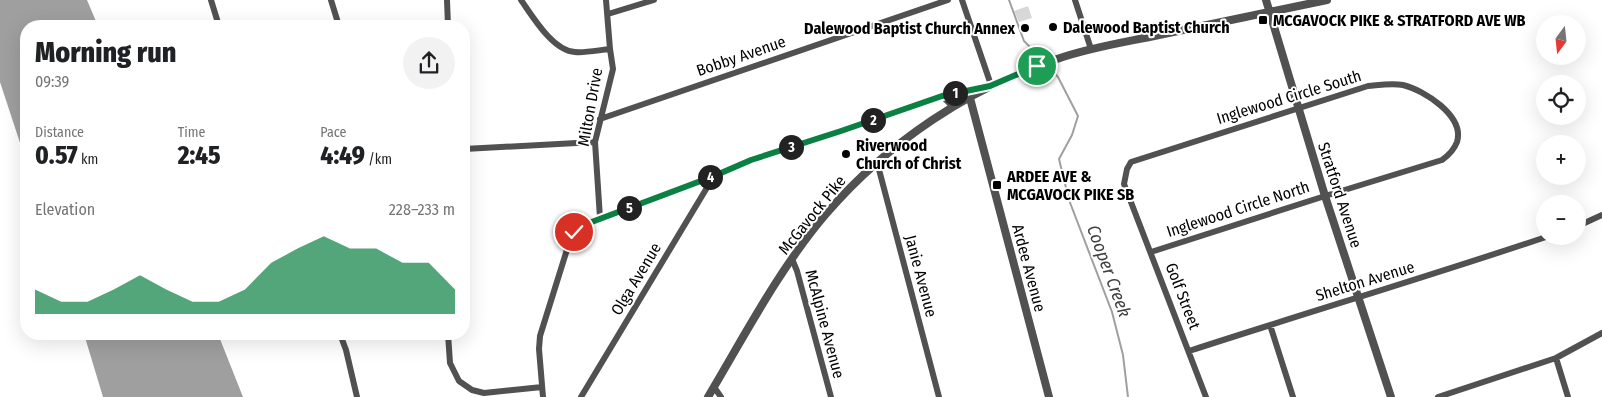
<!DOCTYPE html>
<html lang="en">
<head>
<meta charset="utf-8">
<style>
  :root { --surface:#fff; --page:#f2f2f2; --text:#202124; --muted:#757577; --accent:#0b8043 }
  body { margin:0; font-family:"Fira Sans Condensed",sans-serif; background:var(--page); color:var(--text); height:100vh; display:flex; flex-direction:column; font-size:19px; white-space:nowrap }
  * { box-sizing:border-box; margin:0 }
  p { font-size:16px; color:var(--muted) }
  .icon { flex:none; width:28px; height:28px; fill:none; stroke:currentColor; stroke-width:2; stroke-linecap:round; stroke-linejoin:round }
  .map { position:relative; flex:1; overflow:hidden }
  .drawer { position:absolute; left:20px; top:20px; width:450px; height:320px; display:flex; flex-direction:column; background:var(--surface); border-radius:20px; box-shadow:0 5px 20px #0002 }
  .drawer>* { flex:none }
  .needle { width:32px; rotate:195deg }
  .tools { position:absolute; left:1536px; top:15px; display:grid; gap:10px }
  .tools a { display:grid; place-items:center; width:50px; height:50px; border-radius:50%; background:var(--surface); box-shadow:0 5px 20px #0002; font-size:25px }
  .pin { position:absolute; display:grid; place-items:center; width:42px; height:42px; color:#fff; margin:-21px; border:2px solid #fff; border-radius:50%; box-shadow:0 1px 5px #0007 }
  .km { position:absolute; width:25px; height:25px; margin:-12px; border-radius:50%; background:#222; color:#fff; font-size:14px; line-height:25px; text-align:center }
  .round { display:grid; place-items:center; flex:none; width:52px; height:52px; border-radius:26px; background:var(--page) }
  .summary { display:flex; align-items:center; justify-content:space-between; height:85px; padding:0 15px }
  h1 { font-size:28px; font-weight:800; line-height:38px }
  .figures { display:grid; grid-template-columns:repeat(3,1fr); gap:8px; height:85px; padding:5px 15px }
  .figures div { display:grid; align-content:center }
  .figures b { font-size:25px; font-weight:800 }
  .figures small { font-size:14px; font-weight:400 }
  .figures p { font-size:14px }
  .chart { height:140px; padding:10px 15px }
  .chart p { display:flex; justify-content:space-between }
  .chart svg { width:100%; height:90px; margin-top:5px; fill:var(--accent); opacity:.7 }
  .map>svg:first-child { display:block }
  .green { fill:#d8d8d8 }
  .water { fill:#9f9f9f }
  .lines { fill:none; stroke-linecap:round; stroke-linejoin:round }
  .stream { stroke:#9f9f9f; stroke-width:2 }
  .minor { stroke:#515151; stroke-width:6 }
  .tertiary { stroke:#515151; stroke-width:8 }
  .route-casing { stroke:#fff; stroke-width:10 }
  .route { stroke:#0b8043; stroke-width:6 }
  .poi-dot { fill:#000; stroke:#fff; stroke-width:2 }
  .labels { text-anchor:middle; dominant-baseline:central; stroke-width:4; stroke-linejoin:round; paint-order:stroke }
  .poi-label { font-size:16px; font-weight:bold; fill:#000; stroke:#fff; text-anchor:start }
  .street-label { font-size:16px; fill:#000; stroke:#fff }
  .water-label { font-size:18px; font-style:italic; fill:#404040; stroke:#fff }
</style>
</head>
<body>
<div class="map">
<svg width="1602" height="397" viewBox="0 0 1602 397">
  <rect width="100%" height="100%" fill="#fff"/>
  <path class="green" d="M1028,6l4,12 -13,4 -5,-11z"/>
  <path class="water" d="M0,0h87l11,26h-72v135l-26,-79z
    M84,334h134l25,63h-140z"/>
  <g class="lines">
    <path class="stream" d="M1009,0l15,41 19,19
      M1048,66l10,11 20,39 -6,19 -13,24 10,41 43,112 11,43 5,42"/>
    <path class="minor" d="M211,0l8,26
      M331,0l8,26
      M447,0l1,26
      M521,0c12,17 32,51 54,52 11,1 24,-2 35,-3
      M1075,0l16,49
      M608,14l46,-14
      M942,96l10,10
      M600,119l348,-119
      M464,149l131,-7
      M877,162l62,235
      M600,218l-5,-76 18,-73 -3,-20 -4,-49
      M1578,226l24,-11
      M1151,252l174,-56 117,-36c7,-5 12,-10 15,-18 8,-26 -33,-52 -54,-57 -12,-2 -23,0 -35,1l-237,76 -4,7 -3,15 82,213
      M792,259l5,12 34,126
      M1270,325l23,72
      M340,334l6,16 11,47
      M448,334l2,29 9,18 13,9 12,3 58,-6
      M1189,351c120,-39 241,-75 360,-115
      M1556,358l12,39
      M714,387l7,10
      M543,397l-4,-48 1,-13 30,-96 5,-8 6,-6 133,-50 37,-16 90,-29 101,-35 49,-11 -29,-85
      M581,397l133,-221
      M1438,397l118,-39 46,-25"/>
    <path class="tertiary" d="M1266,0l59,196 66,201
      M970,98l79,299
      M708,397c37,-62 71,-128 118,-183 62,-72 144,-127 234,-156 32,-11 66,-16 99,-23 56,-12 112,-23 168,-35"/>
  </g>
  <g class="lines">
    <defs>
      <path id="route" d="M574,232l7,-6 133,-50 37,-16 90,-29 101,-35 48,-10 47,-20"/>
    </defs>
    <use href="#route" class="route-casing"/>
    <use href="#route" class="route"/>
  </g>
  <g class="poi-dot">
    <rect x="1258" y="15" width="10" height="10" rx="2.5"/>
    <circle cx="1053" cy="27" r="5"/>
    <circle cx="1025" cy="28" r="5"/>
    <circle cx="846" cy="154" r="5"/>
    <rect x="992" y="180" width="10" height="10" rx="2.5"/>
  </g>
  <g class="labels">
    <g class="poi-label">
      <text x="1273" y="20">MCGAVOCK PIKE &amp; STRATFORD AVE WB</text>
      <text x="1063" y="27">Dalewood Baptist Church</text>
      <text x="1015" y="28" text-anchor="end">Dalewood Baptist Church Annex</text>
      <text x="856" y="145">Riverwood<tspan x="856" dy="18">Church of Christ</tspan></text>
      <text x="1007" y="176">ARDEE AVE &amp;<tspan x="1007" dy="18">MCGAVOCK PIKE SB</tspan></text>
    </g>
    <g class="street-label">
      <text transform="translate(741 56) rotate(-19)">Bobby Avenue</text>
      <text transform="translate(1289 97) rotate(-17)">Inglewood Circle South</text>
      <text transform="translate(590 107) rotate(-80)">Milton Drive</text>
      <text transform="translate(1340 195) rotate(72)">Stratford Avenue</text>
      <text transform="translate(1238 209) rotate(-18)">Inglewood Circle North</text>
      <text transform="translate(812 215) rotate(-51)">McGavock Pike</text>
      <text transform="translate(1029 268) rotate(75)">Ardee Avenue</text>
      <text transform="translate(921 276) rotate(75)">Janie Avenue</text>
      <text transform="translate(636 279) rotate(-59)">Olga Avenue</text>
      <text transform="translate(1365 281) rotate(-17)">Shelton Avenue</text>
      <text transform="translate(1183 296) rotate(69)">Golf Street</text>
      <text transform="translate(825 324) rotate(75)">McAlpine Avenue</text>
    </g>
    <g class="water-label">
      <text transform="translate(1109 271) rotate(70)">Cooper Creek</text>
    </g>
  </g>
</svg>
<div class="tools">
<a><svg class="needle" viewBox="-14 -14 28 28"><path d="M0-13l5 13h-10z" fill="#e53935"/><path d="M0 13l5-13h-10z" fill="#757577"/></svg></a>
<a><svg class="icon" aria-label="locate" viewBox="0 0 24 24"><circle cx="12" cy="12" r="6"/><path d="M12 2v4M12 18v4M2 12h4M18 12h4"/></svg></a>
<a>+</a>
<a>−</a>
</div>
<div class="pin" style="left:1037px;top:66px;background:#1e9e55"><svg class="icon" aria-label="arrive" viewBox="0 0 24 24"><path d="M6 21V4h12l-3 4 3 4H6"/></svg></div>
<div class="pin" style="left:574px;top:232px;background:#d93025"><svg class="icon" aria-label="check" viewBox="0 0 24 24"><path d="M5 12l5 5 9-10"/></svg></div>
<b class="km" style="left:955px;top:93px">1</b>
<b class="km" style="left:873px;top:120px">2</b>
<b class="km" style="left:791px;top:147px">3</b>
<b class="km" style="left:710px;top:177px">4</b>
<b class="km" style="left:629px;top:208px">5</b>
<section class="drawer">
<div class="summary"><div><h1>Morning run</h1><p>09:39</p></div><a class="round"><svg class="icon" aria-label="share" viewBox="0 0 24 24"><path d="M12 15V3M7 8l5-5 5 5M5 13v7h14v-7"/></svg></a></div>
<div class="figures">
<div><p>Distance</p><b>0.57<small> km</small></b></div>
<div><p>Time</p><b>2:45</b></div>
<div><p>Pace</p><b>4:49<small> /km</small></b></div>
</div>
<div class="chart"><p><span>Elevation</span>228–233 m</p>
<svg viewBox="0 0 160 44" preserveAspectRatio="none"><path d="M0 44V32L10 38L20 38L30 32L40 25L50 32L60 38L70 38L80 32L90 19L100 12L110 6L120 12L130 12L140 19L150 19L160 32V44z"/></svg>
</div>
</section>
</div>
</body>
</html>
